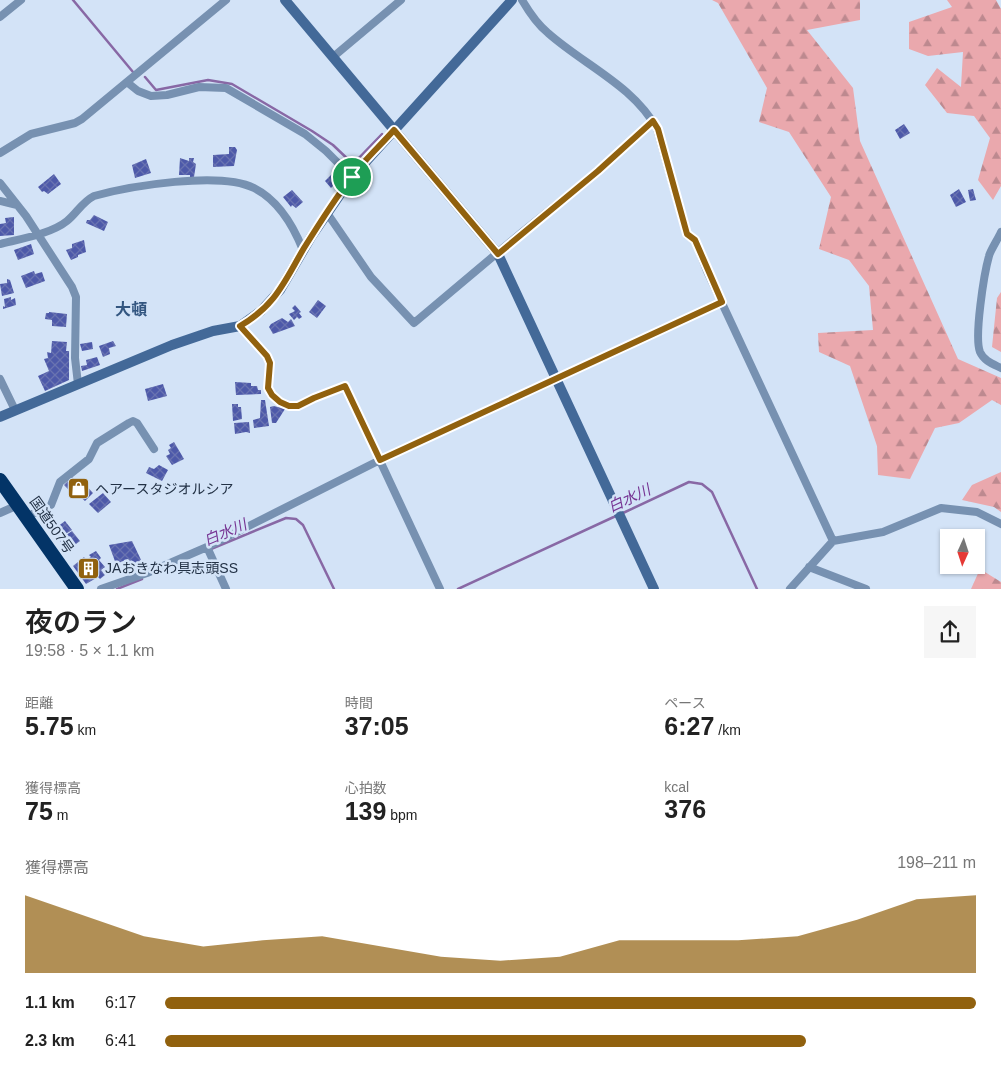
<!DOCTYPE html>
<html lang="ja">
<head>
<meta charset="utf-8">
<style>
  :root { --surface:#fff; --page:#f6f6f6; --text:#222; --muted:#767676; --accent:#91610e }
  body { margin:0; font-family:Helvetica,"Noto Sans JP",sans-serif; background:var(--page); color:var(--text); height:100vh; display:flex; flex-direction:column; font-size:19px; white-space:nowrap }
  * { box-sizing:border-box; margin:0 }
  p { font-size:16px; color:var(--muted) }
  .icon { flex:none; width:28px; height:28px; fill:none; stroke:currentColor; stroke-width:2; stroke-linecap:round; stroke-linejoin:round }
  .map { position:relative; height:589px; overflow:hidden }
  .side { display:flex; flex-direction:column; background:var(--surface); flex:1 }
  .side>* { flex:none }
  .needle { width:32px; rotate:183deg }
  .controls { position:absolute; left:940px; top:529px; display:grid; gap:10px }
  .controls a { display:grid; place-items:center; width:45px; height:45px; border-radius:0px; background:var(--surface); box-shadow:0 1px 4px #0004; font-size:25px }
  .pin { position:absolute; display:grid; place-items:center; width:42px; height:42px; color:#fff; margin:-21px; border:2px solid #fff; border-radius:50%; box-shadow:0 1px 5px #0007 }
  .round { display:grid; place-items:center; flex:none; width:52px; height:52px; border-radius:0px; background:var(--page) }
  .head { display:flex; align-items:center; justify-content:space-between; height:85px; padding:0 25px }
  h1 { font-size:28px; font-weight:600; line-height:38px }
  .stats { display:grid; grid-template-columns:repeat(3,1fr); gap:8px; height:85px; padding:5px 25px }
  .stats div { display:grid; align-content:center }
  .stats b { font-size:25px; font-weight:600 }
  .stats small { font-size:14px; font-weight:400 }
  .stats p { font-size:14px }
  .chart { height:140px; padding:10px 25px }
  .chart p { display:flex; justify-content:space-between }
  .chart svg { width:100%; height:90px; margin-top:5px; fill:var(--accent); opacity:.7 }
  ul { padding:0 25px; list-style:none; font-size:16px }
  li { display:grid; grid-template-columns:80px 60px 1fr; align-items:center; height:38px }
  li i { height:12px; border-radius:6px; background:var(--accent) }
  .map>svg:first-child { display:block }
  .forest { fill:url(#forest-firs) }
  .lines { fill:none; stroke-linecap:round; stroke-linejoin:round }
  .stream { stroke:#8868a5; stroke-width:2.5 }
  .building { fill:url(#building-cross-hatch) }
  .street { stroke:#7791b1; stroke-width:8 }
  .secondary { stroke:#436998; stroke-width:10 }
  .highway { stroke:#033467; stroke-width:14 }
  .route-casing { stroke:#fff; stroke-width:10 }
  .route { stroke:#91610e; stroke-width:6 }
  .labels { text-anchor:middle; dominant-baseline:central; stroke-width:5; stroke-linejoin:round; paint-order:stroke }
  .poi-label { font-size:14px; fill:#223145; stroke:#d3e3f7; text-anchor:start }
  .street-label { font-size:14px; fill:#223145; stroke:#d3e3f7 }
  .water-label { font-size:15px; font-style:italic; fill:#763493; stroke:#d3e3f7 }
  .quarter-label { font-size:16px; font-weight:bold; fill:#335680; stroke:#d3e3f7 }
</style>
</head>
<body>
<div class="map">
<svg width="1001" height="589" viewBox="0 0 1001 589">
  <defs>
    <pattern id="forest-firs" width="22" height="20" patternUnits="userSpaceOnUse" patternTransform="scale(1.25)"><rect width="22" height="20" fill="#eaa8ad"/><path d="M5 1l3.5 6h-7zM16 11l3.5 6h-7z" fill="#bd898f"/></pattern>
    <pattern id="building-cross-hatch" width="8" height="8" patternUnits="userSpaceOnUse" patternTransform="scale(1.25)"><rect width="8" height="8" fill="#4d59a9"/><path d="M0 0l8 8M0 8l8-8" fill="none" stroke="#6973b0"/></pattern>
  </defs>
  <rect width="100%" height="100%" fill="#d3e3f7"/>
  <path class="forest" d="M712,0h148v20l-53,10 46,58 7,53 98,218 43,19v27l-9,-5 -33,23 -24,5 -25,51 -32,-4 -1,-29 -27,-80 -31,-14 -1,-19 55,-3 -4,-44 -20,-26 -30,-11 12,-52 -42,-65 -30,-10 8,-34 -49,-85z
    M947,0h49l5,9v177l-8,14 -15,-20 12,-42 -16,-22 -27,-3 -22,-28 12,-17 24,19 2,-35 -35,4 -19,-7v-27l43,-15z
    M1001,292v60l-9,-5 5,-49z
    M1001,472v40l-7,-5 -32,-7 10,-15z
    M980,569l21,13v7h-30z"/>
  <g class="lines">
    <path class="stream" d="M73,0l60,72
      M145,77l11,13 52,-10 24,4 80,47 21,14 20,19 29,-30
      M623,513l66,-31 13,2 10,8 45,97
      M211,549l75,-31 10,1 7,6 31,64
      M117,589l25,-10
      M458,589l160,-74"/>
  </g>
  <path class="building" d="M904,124l6,9 -10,6 -5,-9z
    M229,147h6l2,3 -3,16 -21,1v-12l16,-1z
    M180,158l9,3v-3h5l-1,4 3,2 -2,13h-4v-2h-11z
    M146,159l5,14 -16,5 -3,-13z
    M333,173l6,7 -8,8 -6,-7z
    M54,174l7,10 -13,10 -4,-3 -2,1 -4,-5z
    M959,189l7,13 -10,5 -6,-12z
    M973,189l3,11 -6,1 -2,-11z
    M292,190l11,12 -7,6 -4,-3 -1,2 -8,-10z
    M94,215l14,7 -4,9 -18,-8 1,-3h3z
    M14,217v18l-14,1v-12l6,-1 -1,-5z
    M84,240l2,12 -8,3v2l-7,3 -5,-10 6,-2v-4z
    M31,244l3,10 -16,6 -4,-10z
    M34,271l1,3 7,-2 3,9 -19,7 -5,-12z
    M7,279l3,1 4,13 -12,3 -2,-12 7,-1z
    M11,297v3l4,-2 1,7 -13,4v-3l2,1 -1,-8z
    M318,300l8,6 -9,12 -8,-6z
    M295,305l6,7 -2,1 3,4 -3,2 -2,-2 -3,3 -5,-6 6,-3 -3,-3z
    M49,312l18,2 -1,13 -14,-1v-6l-7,-1 1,-6h3z
    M282,318l6,4 3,-3 4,7 -22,8 -4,-7 2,-3z
    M52,341l15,1 -1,9h3v29l-24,11 -7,-15 11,-5 -5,-12 4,-1 -1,-6 4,1z
    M113,341l3,5 -7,2 1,6 -7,3 -4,-11z
    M92,342l1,7 -11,2 -2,-7z
    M97,357l3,8 -18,6 -1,-5 6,-1 -1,-5z
    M235,382l16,1v3h6l1,4h3v4l-25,1z
    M163,384l4,12 -19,5 -3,-12z
    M261,400h4l4,26 -15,2 -1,-8 7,-2z
    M232,404h6v3h3l1,12 -9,2z
    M274,406l11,3 -9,14h-4l-2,-16z
    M249,422l1,11 -4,-1 -11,2 -1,-11z
    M174,442l10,17 -12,6 -6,-9 4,-2 -2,-4 3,-2 -2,-3z
    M159,465l9,5 -6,11 -16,-8 3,-6 5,2z
    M72,477l8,8 3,-3 10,11 -8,8 -7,-6 -2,2 -12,-12z
    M103,493l8,9 -13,11 -9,-9z
    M65,521l7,9 -8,5 -7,-8z
    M72,531l8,10 -12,9 -9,-10z
    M132,541l11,23 -8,4 -7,-9 -12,5 -7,-19z
    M96,551l5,7 -2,2 6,7 -4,3 4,5 -5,4 -2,-2 -12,7 -13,-18 11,-9 2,3 5,-3 -2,-2z"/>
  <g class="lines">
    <path class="street" d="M522,0c7,12 15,24 26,33 36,32 86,53 109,96l30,106 8,5 12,31 126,270
      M0,17l21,-17
      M333,57l68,-57
      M128,83l10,8 13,5 16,-1 32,-8 27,1 79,46 21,17 26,26
      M0,153l31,-19 44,-11 7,-4 144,-119
      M0,183l26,33 46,71 4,10 -1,61 3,26
      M0,201l17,4
      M327,213l44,64 43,46 107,-90 77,-62 55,-50
      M1001,232c-3,7 -11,19 -12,24 -5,18 -15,81 -9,96 4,9 13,12 21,16
      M0,244c20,-5 51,-10 67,-23 10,-8 15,-19 27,-25 36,-10 126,-25 160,-8 24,12 39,37 49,62
      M240,326l27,30 3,7 -2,25 3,7 9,7 9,4h9l16,-8 31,-12 95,203
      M0,379l15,31
      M0,513l18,-8
      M26,517l25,-12 9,-23 29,-23 8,-16 32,-20 4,-2 4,2 17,26
      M207,547l19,42
      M809,567l57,22
      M101,589l46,-16 60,-26 173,-87 342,-158
      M790,589l43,-48 50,-9 58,-24 36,4 24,12"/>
    <path class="secondary" d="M285,0l213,254 156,335
      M0,417l172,-72 41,-14 27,-5 21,-15 19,-21 31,-53 41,-60 160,-177"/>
    <path class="highway" d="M0,480l77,109"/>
  </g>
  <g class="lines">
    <defs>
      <path id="route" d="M653,121l5,8 29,105 8,6 27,62 -342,158 -35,-74 -31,12 -16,8h-9l-9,-4 -8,-7 -4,-7 2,-25 -3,-7 -27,-30c36,-21 44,-44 64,-78 15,-24 30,-48 47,-70 12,-17 29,-32 43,-48l104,124 100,-83z"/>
    </defs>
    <use href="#route" class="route-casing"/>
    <use href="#route" class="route"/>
  </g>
  <defs>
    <symbol id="shop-square" viewBox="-11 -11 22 22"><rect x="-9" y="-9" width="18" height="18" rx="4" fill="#91610e" stroke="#d3e3f7"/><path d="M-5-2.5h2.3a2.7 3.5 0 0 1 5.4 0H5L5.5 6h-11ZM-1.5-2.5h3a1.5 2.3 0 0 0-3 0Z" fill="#fff"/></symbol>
    <symbol id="building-square" viewBox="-11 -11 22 22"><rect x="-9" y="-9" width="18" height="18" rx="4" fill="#91610e" stroke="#d3e3f7"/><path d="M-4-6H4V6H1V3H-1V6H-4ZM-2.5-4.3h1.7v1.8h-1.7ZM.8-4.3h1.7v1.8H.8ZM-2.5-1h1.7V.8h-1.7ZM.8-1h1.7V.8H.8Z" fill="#fff"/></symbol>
  </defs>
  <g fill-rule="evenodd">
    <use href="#shop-square" x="66" y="476" width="25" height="25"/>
    <use href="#building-square" x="76" y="556" width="25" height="25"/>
  </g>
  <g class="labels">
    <g class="poi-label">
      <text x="95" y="489">ヘアースタジオルシア</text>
      <text x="105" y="568">JAおきなわ具志頭SS</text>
    </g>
    <g class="street-label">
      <text transform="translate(52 525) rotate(55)">国道507号</text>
    </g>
    <g class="water-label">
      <text transform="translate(629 498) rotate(-25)">白水川</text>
      <text transform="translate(225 532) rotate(-23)">白水川</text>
    </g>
    <g class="quarter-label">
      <text x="131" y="309">大頓</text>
    </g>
  </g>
</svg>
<div class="controls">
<a><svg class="needle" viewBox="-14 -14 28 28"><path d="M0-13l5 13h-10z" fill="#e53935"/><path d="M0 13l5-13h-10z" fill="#767676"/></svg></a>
</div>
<div class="pin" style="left:352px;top:177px;background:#1e9e55"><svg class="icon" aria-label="arrive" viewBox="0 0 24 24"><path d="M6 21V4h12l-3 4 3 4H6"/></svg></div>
</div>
<section class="side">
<div class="head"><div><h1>夜のラン</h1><p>19:58 · 5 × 1.1 km</p></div><a class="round"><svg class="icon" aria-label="share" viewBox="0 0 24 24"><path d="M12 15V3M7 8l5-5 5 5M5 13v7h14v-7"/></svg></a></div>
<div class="stats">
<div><p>距離</p><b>5.75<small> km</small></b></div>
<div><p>時間</p><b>37:05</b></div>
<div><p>ペース</p><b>6:27<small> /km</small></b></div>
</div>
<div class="stats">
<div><p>獲得標高</p><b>75<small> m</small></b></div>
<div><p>心拍数</p><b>139<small> bpm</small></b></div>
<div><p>kcal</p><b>376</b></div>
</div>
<div class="chart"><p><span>獲得標高</span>198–211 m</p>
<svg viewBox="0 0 160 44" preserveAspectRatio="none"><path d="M0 44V6L10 16L20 26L30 31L40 28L50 26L60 31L70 36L80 38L90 36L100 28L110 28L120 28L130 26L140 18L150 8L160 6V44z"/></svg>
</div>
<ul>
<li><b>1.1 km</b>6:17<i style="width:100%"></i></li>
<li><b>2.3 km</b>6:41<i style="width:79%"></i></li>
</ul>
</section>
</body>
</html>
